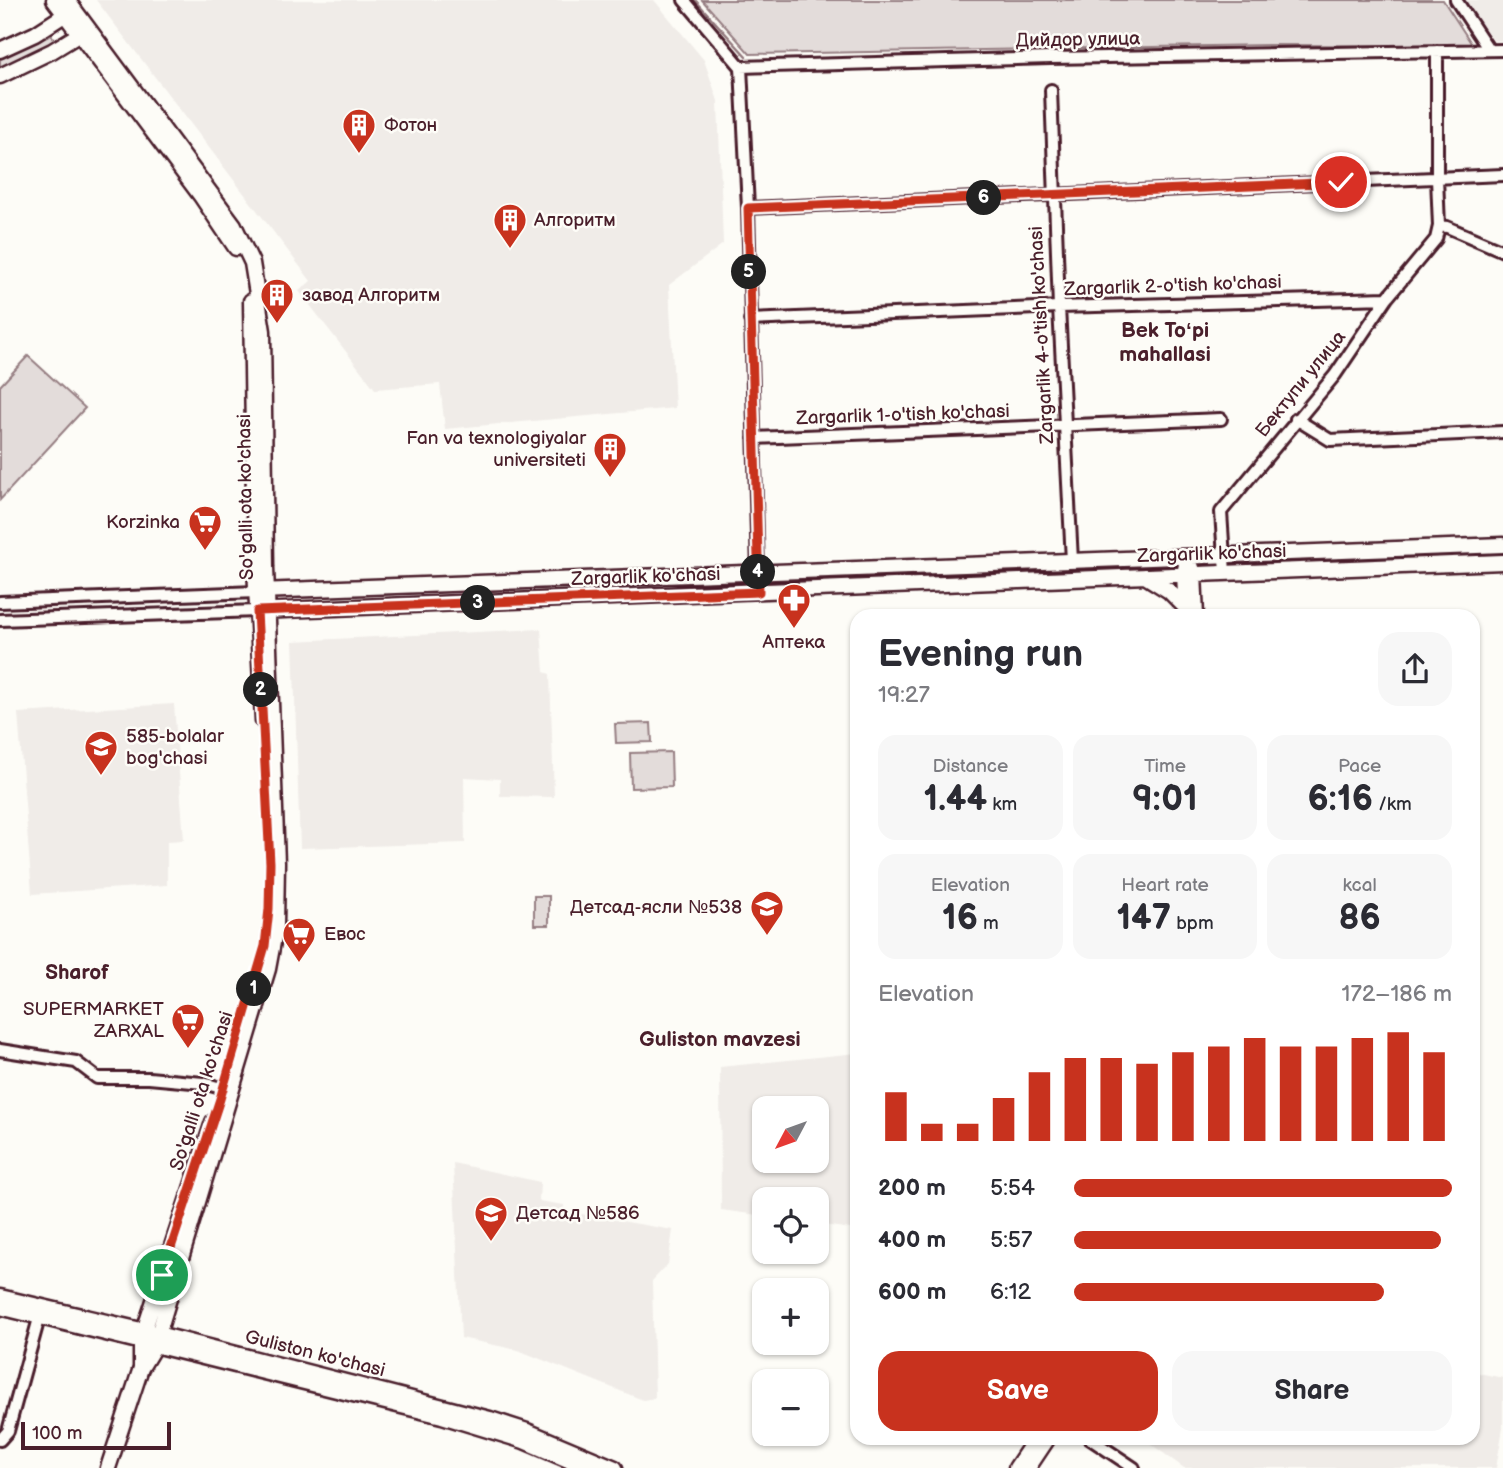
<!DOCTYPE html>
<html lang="en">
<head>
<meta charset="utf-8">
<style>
  :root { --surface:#fff; --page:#f7f7f7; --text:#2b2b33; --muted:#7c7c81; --accent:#c8321e }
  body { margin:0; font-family:"Balsamiq Sans",sans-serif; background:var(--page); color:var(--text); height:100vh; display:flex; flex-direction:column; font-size:26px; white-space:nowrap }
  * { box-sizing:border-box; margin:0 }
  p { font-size:23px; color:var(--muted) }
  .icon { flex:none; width:38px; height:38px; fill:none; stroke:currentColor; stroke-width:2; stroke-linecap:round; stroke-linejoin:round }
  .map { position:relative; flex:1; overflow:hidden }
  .panel { position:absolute; left:850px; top:609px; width:630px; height:836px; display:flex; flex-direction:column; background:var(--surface); border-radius:21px; box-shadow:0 2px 5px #0004 }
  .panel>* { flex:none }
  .needle { width:46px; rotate:229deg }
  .controls { position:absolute; left:752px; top:1096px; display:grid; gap:14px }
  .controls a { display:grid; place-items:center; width:77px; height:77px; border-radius:14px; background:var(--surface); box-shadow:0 2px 5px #0004; font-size:35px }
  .scale { position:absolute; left:21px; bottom:18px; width:150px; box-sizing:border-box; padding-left:7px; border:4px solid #4a1f2b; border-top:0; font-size:19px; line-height:24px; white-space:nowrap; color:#4a1f2b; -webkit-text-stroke:5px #fdfcf7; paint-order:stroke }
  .pin { position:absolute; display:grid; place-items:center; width:60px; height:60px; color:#fff; margin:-30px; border:4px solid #fff; border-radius:50%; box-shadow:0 2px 7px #0007 }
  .km { position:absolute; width:35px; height:35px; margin:-18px; border-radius:50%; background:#222; color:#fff; font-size:19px; line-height:35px; text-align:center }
  .round { display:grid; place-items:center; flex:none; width:74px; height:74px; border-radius:21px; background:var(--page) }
  .head { display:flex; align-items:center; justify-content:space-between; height:119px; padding:0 28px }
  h1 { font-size:38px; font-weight:800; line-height:52px }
  .figures { display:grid; grid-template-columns:repeat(3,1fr); gap:10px; height:119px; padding:7px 28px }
  .figures div { display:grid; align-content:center; border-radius:18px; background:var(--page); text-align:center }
  .figures b { font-size:35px; font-weight:800 }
  .figures small { font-size:19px; font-weight:400 }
  .figures p { font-size:19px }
  .chart { height:196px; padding:14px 28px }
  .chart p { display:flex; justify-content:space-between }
  .chart svg { width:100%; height:126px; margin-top:7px; stroke:var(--accent); stroke-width:6 }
  .button { display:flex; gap:14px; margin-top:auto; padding:14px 28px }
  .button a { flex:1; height:80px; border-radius:21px; background:var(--accent); color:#fff; font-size:28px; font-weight:800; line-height:80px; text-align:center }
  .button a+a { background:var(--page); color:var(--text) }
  ul { padding:0 28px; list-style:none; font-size:23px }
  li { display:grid; grid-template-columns:112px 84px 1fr; align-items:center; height:52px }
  li i { height:18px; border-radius:9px; background:var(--accent) }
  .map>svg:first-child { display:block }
  .built { fill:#f0ece8; fill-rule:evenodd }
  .green { fill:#e3dcda; stroke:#967e82; stroke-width:2 }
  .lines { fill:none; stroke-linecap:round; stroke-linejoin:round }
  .stream { stroke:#91777b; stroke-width:2.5 }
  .street-casing { stroke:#4a1f2b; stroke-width:16 }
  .secondary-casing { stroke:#4a1f2b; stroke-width:19 }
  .street { stroke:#fdfcf7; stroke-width:10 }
  .secondary { stroke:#fdfcf7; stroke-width:14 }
  .route-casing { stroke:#fff; stroke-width:14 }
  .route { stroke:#c8321e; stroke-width:9 }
  .labels { text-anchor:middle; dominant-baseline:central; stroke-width:5; stroke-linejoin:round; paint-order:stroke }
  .street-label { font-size:19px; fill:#4a1f2b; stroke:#fdfcf7 }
  .poi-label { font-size:19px; fill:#4a1f2b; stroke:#fdfcf7; text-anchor:start }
  .neighbourhood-label { font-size:21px; font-weight:bold; fill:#4a1f2b; stroke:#fdfcf7 }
</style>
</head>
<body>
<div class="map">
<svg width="1503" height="1468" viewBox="0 0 1503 1468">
  <rect width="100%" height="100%" fill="#fdfcf7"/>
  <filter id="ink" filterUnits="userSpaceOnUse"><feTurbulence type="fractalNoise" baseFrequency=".0143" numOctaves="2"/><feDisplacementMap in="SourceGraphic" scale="14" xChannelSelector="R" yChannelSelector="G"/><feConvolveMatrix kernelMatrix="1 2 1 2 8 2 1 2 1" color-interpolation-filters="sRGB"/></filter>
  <g filter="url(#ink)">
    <path class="built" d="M96,0h558l50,60 14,41 5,143 -54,41 6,123 -230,21 -5,-45 -65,5 -76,-98 12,-10z
      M1464,0h39v41h-9z
      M541,629l3,43 6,2 4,123 -54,-1v-17l-36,-2 1,66 -165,5 -7,-207z
      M174,704l10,136 -17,1v44l-135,9 -14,-181z
      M857,1053v177l-40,-6v-25h-52v17l-44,-6 -1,-143zM765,1108h52v52h-52z
      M453,1163l87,19 -1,19 25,4v6l109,19 -5,34 -16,17 3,117 -12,2 -125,-50 -57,-12z
      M1474,1372l29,6v50l-7,40h-312l-40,-29 330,-1z"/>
    <path class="green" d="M702,0h741l30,46 -204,-1 -519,9z
      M51,35l5,6 -56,30v-12z
      M28,356l57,52 -85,92v-114z
      M651,723l1,19 -36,1 -1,-19z
      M671,752l1,35 -41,1 -1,-35z
      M534,896h15v29h-15z"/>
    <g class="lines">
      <path class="stream" d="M695,0l51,56"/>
      <defs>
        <path id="street" d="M684,0l57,67
          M1456,0l33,50
          M741,67l309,-9 453,-8
          M741,67l7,141 10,365
          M1051,90l8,217 13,254
          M748,208l755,-33
          M1439,226l8,1 56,24
          M750,320l309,-13 328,-9
          M1296,419l34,21 173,-8
          M754,438l467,-19
          M1225,573l-4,-61 114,-137 52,-77 49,-59 3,-13 -2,-48v-127
          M0,602l256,-10
          M0,620l257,-9
          M0,1050l76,12 21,16h52l54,5 29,8
          M1089,1438l45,30
          M0,1440l8,-9 33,-120"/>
        <path id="secondary" d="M54,0l147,196 35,52
          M67,0l167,225 18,38 11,68 3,236 11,296 -1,63 -8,43 -113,376 -14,23 -33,100
          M0,50l35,-16 37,-24
          M0,76l52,-25 36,-22
          M251,301l4,267 8,153
          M1186,565l-2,9 2,37
          M1191,565l3,9 2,42
          M1145,576l24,15 17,17
          M259,591l1244,-46
          M259,611l1244,-49
          M0,1297l158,37 332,85 37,12 88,37
          M0,1307l442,109 82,25 63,27
          M141,1367v-26l3,-10 69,-209
          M1016,1468l20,-30
          M1028,1468l20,-30"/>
      </defs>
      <use href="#street" class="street-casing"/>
      <use href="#secondary" class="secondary-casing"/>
      <use href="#street" class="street"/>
      <use href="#secondary" class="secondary"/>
    </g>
  </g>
  <g class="lines" filter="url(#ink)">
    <defs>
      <path id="route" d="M162,1275l58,-176 45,-153 4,-37 1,-46 -13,-252 502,-19 -11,-384 593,-26"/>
    </defs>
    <use href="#route" class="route-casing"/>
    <use href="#route" class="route"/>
  </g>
  <defs>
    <symbol id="building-pin" viewBox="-11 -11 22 30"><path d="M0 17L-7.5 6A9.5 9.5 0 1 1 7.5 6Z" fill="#c8321e" stroke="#fdfcf7"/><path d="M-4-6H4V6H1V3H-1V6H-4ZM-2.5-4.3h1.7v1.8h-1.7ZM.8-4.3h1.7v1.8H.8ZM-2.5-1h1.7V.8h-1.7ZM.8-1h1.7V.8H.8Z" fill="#fff"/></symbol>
    <symbol id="supermarket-pin" viewBox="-11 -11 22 30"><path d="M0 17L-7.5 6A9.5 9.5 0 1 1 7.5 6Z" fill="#c8321e" stroke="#fdfcf7"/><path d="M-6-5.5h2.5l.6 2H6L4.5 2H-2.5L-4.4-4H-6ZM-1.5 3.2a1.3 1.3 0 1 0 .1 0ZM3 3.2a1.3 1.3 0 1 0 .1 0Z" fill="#fff"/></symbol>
    <symbol id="pharmacy-pin" viewBox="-11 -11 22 30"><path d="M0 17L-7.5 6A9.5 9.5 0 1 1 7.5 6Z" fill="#c8321e" stroke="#fdfcf7"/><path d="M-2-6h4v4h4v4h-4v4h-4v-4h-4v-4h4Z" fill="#fff"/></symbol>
    <symbol id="school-pin" viewBox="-11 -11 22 30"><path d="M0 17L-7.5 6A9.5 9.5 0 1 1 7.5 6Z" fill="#c8321e" stroke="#fdfcf7"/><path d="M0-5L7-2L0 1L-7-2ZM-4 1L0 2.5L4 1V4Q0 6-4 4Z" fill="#fff"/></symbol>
  </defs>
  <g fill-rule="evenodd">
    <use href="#building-pin" x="340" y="106" width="38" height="52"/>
    <use href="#building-pin" x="491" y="201" width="38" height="52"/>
    <use href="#building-pin" x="258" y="276" width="38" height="52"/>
    <use href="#building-pin" x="591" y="430" width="38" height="52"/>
    <use href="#supermarket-pin" x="186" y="503" width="38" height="52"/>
    <use href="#pharmacy-pin" x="775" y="581" width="38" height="52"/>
    <use href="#school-pin" x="82" y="728" width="38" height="52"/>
    <use href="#school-pin" x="748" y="888" width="38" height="52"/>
    <use href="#supermarket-pin" x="280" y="915" width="38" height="52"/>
    <use href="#supermarket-pin" x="169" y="1001" width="38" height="52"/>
    <use href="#school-pin" x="472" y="1194" width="38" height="52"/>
  </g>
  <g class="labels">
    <g class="street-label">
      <text transform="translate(1078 40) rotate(-1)">Дийдор улица</text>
      <text transform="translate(1173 286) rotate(-2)">Zargarlik 2-o'tish ko'chasi</text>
      <text transform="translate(1042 335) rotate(-93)">Zargarlik 4-o'tish ko'chasi</text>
      <text transform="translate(1301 384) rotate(-51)">Бектупи улица</text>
      <text transform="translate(903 415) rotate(-2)">Zargarlik 1-o'tish ko'chasi</text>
      <text transform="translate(246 497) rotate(-91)">So'galli ota ko'chasi</text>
      <text transform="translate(1212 554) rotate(-2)">Zargarlik ko'chasi</text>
      <text transform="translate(646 577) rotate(-2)">Zargarlik ko'chasi</text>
      <text transform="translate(202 1091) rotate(-72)">So'galli ota ko'chasi</text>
      <text transform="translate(315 1354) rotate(14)">Guliston ko'chasi</text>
    </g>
    <g class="poi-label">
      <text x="384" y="125">Фотон</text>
      <text x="534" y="220">Алгоритм</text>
      <text x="302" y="295">завод Алгоритм</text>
      <text x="586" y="438" text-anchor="end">Fan va texnologiyalar<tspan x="586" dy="22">universiteti</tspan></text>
      <text x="180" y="522" text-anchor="end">Korzinka</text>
      <text x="794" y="642" text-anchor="middle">Аптека</text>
      <text x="126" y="736">585-bolalar<tspan x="126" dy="22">bog'chasi</tspan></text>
      <text x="742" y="907" text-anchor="end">Детсад-ясли №538</text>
      <text x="324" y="934">Евос</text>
      <text x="164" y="1009" text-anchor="end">SUPERMARKET<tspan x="164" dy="22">ZARXAL</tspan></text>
      <text x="516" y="1213">Детсад №586</text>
    </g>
    <g class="neighbourhood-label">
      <text x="1165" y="330">Bek Toʻpi<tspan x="1165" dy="24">mahallasi</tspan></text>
      <text x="77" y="972">Sharof</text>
      <text x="720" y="1039">Guliston mavzesi</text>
    </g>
  </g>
</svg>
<div class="controls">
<a><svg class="needle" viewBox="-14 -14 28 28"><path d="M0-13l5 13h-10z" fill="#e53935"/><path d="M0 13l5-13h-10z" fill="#7c7c81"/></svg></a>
<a><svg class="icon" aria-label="locate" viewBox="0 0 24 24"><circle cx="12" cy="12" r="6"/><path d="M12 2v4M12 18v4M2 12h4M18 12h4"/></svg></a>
<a>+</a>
<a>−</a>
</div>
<div class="scale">100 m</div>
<div class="pin" style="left:162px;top:1275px;background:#1e9e55"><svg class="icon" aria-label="arrive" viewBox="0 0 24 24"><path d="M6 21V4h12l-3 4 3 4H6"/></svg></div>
<div class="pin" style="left:1341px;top:182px;background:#d93025"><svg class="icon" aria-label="check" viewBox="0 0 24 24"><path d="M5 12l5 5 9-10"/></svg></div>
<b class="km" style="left:254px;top:989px">1</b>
<b class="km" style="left:261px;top:690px">2</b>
<b class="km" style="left:478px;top:603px">3</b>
<b class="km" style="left:758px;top:572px">4</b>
<b class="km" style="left:749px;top:272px">5</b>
<b class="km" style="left:984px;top:198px">6</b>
<section class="panel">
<div class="head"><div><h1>Evening run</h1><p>19:27</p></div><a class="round"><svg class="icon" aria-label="share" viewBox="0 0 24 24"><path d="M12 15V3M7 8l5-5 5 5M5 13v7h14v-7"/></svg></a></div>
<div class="figures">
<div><p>Distance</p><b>1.44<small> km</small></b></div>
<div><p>Time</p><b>9:01</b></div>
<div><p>Pace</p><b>6:16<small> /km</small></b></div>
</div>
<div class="figures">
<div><p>Elevation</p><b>16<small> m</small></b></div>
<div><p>Heart rate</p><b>147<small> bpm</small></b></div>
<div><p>kcal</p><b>86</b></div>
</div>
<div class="chart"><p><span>Elevation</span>172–186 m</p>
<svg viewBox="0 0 160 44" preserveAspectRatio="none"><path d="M5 44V27M15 44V38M25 44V38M35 44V29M45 44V20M55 44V15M65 44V15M75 44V17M85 44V13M95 44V11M105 44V8M115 44V11M125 44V11M135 44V8M145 44V6M155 44V13"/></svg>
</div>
<ul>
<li><b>200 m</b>5:54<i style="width:100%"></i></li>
<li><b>400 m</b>5:57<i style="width:97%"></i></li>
<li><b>600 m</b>6:12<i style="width:82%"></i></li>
</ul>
<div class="button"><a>Save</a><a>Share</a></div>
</section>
</div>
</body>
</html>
